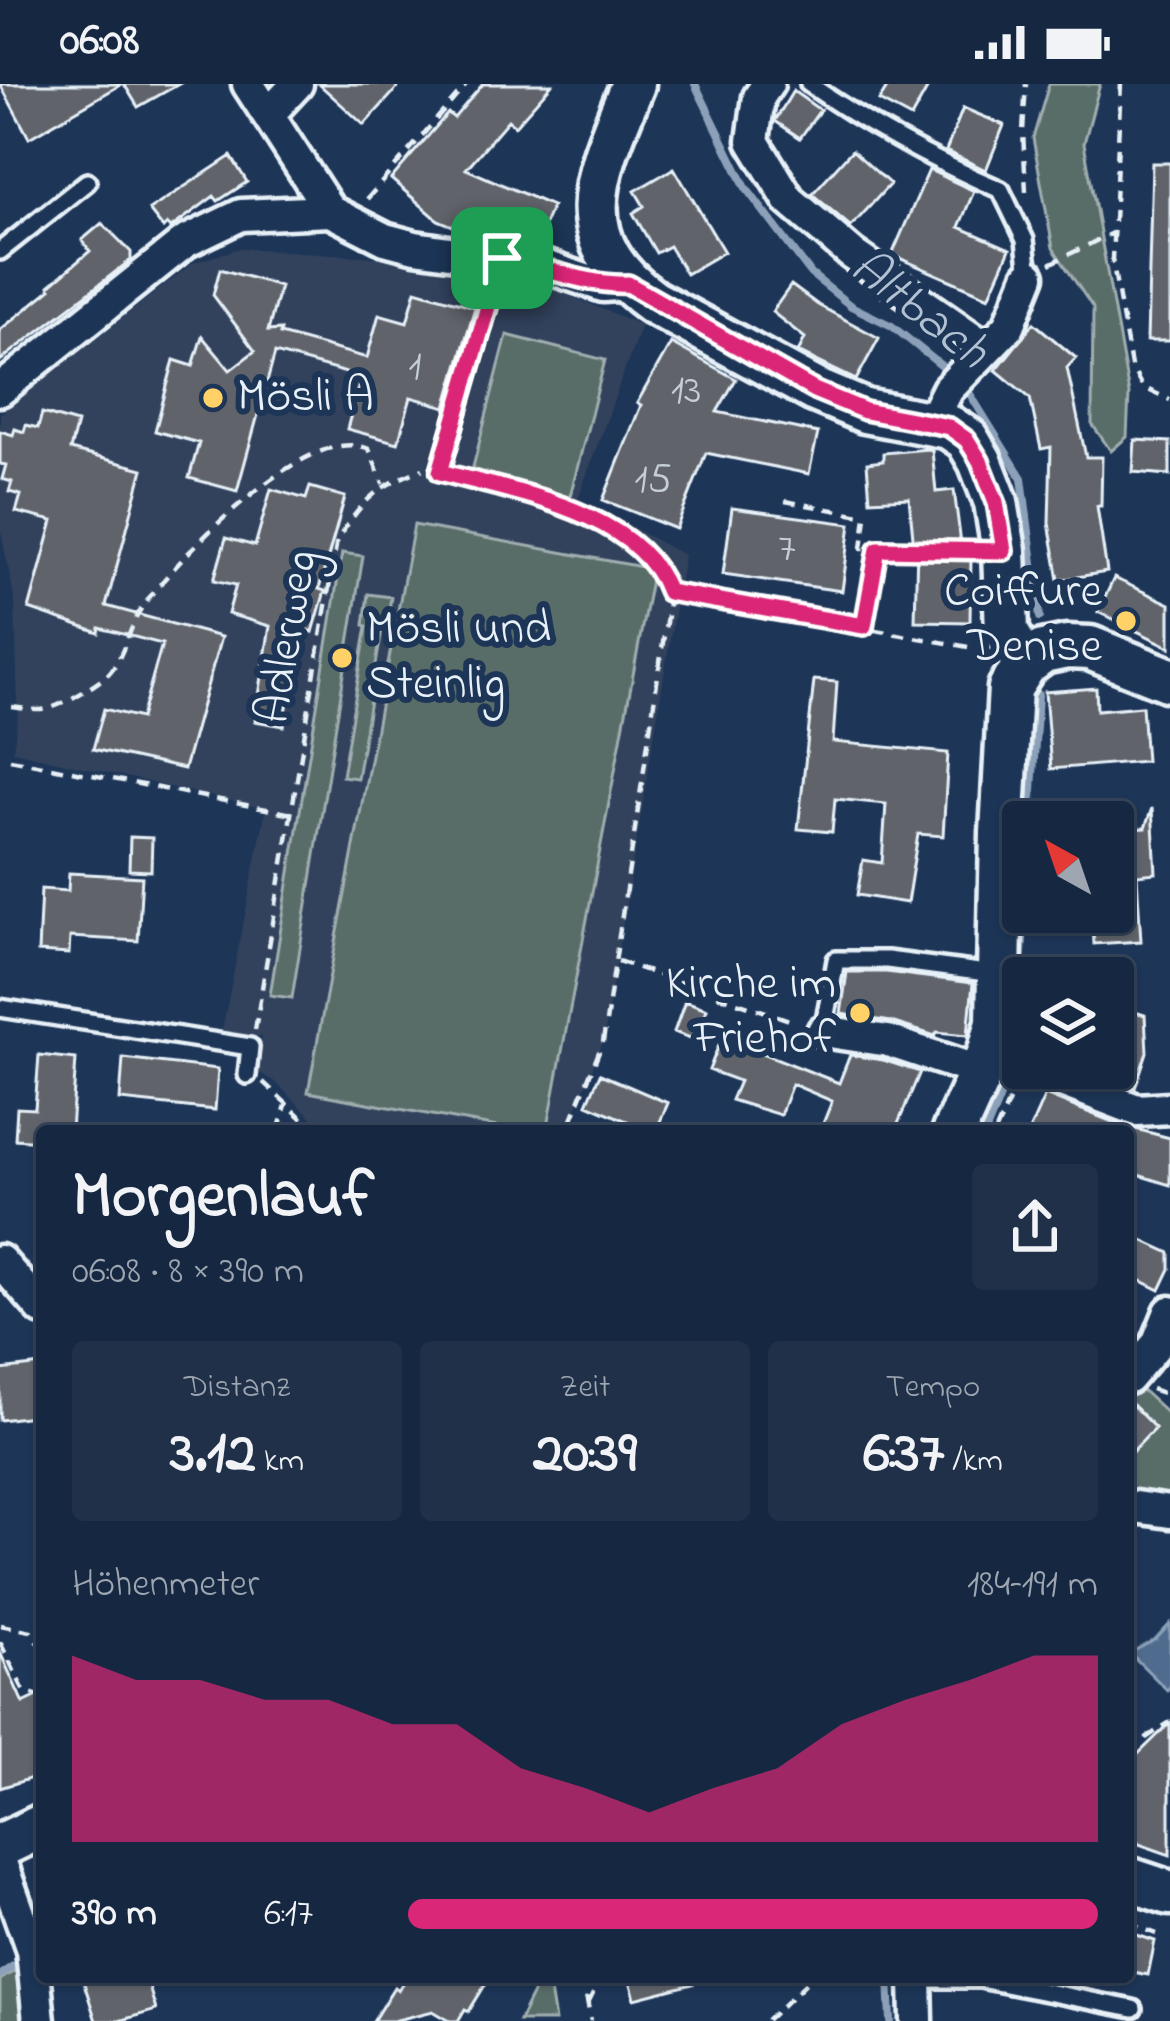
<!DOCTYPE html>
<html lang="de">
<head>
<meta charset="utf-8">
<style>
  :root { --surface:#162841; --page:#1f3048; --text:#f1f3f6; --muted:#9ea6b1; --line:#35445a; --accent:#db2777 }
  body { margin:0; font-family:"Indie Flower",sans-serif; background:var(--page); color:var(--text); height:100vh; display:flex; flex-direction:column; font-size:45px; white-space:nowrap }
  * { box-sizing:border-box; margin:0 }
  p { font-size:39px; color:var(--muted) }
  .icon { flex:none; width:66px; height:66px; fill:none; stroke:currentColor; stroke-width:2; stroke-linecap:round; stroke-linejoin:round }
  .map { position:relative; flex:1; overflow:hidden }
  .side { position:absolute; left:36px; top:1041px; width:1098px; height:858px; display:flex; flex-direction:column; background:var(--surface); border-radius:12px; box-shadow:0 3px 9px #0004,0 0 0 3px var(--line) }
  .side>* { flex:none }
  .needle { width:78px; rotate:320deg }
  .controls { position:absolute; left:1002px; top:717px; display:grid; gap:24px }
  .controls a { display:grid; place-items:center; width:132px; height:132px; border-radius:12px; background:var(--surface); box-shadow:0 3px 9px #0004,0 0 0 3px var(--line); font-size:60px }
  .pin { position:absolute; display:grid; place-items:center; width:102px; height:102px; color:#fff; margin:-51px; border-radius:24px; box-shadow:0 6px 18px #0006 }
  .round { display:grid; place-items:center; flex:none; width:126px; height:126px; border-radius:12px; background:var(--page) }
  .overview { display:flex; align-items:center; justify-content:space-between; height:204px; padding:0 36px }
  h1 { font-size:66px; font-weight:700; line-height:90px }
  .stats { display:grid; grid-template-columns:repeat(3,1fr); gap:18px; height:204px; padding:12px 36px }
  .stats div { display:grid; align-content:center; border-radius:12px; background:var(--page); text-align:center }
  .stats b { font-size:60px; font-weight:700 }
  .stats small { font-size:33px; font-weight:400 }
  .stats p { font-size:33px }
  .chart { height:336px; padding:24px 36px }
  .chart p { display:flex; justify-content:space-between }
  .chart svg { width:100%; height:216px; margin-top:12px; fill:var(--accent); opacity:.7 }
  ul { padding:0 36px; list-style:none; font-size:39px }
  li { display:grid; grid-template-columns:192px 144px 1fr; align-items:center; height:90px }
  li i { height:30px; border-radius:15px; background:var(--accent) }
  .status { display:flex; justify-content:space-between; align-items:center; height:84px; padding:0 60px; background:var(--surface); direction:ltr }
  .status svg { height:33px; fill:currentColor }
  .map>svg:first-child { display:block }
  .built { fill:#31435d }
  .green { fill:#586c67; stroke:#a0aeb0; stroke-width:3 }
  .water { fill:#4f6c8f; stroke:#8ca1b9; stroke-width:3 }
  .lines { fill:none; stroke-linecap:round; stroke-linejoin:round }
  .stream { stroke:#8ca1b9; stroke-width:8 }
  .building { fill:#61646b; stroke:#e8f1f8; stroke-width:3 }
  .lane-casing { stroke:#e8f1f8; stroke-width:24 }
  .street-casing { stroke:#e8f1f8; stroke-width:39 }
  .secondary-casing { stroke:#e8f1f8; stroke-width:51 }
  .path { stroke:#e8f1f8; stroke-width:4.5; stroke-dasharray:12 9; stroke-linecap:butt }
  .lane { stroke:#1d3557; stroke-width:15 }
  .street { stroke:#1d3557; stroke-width:30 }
  .secondary { stroke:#1d3557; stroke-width:42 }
  .route-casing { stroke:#fff; stroke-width:24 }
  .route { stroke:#db2777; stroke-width:15 }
  .poi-dot { fill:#ffd166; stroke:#1d3557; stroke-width:4.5 }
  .labels { text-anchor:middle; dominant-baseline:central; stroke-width:12; stroke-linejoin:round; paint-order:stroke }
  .number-label { font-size:42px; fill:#c6ced5 }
  .poi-label { font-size:48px; fill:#e8f1f8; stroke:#1d3557; text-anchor:start }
  .street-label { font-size:48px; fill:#e8f1f8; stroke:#1d3557 }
  .water-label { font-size:51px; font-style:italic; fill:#b2c2d3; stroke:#1d3557 }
</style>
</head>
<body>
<div class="status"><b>06:08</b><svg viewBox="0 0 49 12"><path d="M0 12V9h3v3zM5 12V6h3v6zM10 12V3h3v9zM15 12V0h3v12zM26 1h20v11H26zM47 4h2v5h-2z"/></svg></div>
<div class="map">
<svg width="1170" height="1937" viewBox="0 0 1170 1937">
  <rect width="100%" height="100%" fill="#1d3557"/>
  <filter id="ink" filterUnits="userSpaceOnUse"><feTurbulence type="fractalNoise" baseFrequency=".00833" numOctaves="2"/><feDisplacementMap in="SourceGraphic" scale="24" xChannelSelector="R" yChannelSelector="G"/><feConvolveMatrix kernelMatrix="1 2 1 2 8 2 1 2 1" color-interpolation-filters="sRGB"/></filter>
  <g filter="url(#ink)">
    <path class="built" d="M240,164l254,17 147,60 -63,174 106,56 -81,487 -33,82 -7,7h-237l-51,-49 -17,-10 4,-35 -40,-6 44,-222 -253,-58 5,-37 -3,-112 -15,-76v-112l193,-151z"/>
    <path class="green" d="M1049,0h51l-16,59 45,251 -2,43 -16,14 -19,-27 1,-116 -40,-60 -20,-110z
      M507,251l98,25 -36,140 -98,-25z
      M414,441l239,44 -106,562h-28l-211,-39z
      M342,469l21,3 -71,442 -22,-3z
      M368,510l23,3 -5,32h-4l-25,149 -15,-2 25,-150 -3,-1z
      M1143,1307l27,25v83l-42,-6v-37l27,-28 -27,-27v-9z
      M16,1886l6,51h-22v-41z
      M541,1893h7l7,44h-36z"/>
    <path class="water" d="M1170,1540v63l-3,3 -37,-37 26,-14z"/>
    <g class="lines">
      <path class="stream" d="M695,0l51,104 65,86 40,32 41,20 62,50
        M965,302l57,92 18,139
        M1030,738l8,-127
        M1019,910l6,-82
        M986,1047l22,-54 4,-32
        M0,1891l13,-9
        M889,1893l2,44"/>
    </g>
    <path class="building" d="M0,0h122l-93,54z
      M124,0h55l-41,23z
      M319,0h82l-37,41z
      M483,0h69l-37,42 -7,-6 -42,49 86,37 -17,39 -50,-20 -8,11 -39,-16 -47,-41 57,-66 6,5z
      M889,0h41l-19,34 -32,-17z
      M793,7l27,19 -20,28 -25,-17z
      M963,24l41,17 -18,45 -40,-19z
      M852,66l38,34 -39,43 -39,-33z
      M231,72l16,26 -29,19 -4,-5 -43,32 -4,-4 -4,4 -14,-18z
      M1152,79h18v178h-23z
      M674,84l50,84 -38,22 -17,-28 -13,7 -23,-40 11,-7 -9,-15z
      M929,86l45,21 -15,36 51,22 -21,48 -97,-42z
      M102,139l29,29v8l-131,101v-31l51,-41 -2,-3 41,-35 -8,-11z
      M220,185l60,17 -12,45 13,-1 -1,4 87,24 12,-44 28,8 9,-32 59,17 -29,100 -35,-10 -13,46 -51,-14 14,-52 -86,-24 -38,138 -48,-13 10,-35 -44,-12 19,-71 19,6 9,-30 28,34 25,-19 -42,-56z
      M791,201l27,20 61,33 -23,42 -58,-28 7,-14 -33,-26z
      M1034,239l42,35 -9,10 19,89h16l-1,49h-4l10,66 -48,8 -10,-57 2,-76 -10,2 -11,-51 -34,-28z
      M671,259l65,36 -19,33 101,21 -9,41 -103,-21 -30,76 -73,-29 38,-95 -4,-2z
      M42,329l35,10 -7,27 73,19 -37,137 115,31 -37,132 -91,-20 11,-40 37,9 21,-74 -62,-16 -1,5 -70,-24 24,-88 -37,-9 5,-17 -12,-3 3,-10 -10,-3 4,-14 -6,-1v-33l13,4 2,-6 9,3 2,-7 12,3z
      M1135,356l35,2v33l-37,-3z
      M928,365l4,1 4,42 18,-2 9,69h8l-1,63 -55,-1 2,-74h-3l-5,-49 -39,2 -3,-37 16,-2v-8z
      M310,403l35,10 -26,92 6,2 -12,41 -13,-4 -16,98 -29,-5 15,-95 -42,-12 8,-29 -22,-5 12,-42 29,8 16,-57 35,10z
      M732,424l119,16 -9,67 -119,-17z
      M1114,494l56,26v43l-72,-35z
      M814,596l23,2 -4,60 115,11 -5,83 -25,-2 -11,69 -50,-8 6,-35 19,3 4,-59 -51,-5 -3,33 -34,-3z
      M1096,604l1,22 45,-4 4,55 -95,8 -6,-77z
      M1152,724l4,65 -19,2 4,66 -47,3 -2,-32h21v-82l32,-2z
      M130,753l22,1 -1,33 -22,-1z
      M69,789l73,4 -4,64 -68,-4 -1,17 -31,-2 3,-63 27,2z
      M847,888h39l87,11 -5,52 -31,-3 -2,4 -44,-14 -50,-8z
      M685,917l22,8 -11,31 -22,-8z
      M1113,921l32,10 2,37 -12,36 -43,-16 1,-4h20z
      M722,953l117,46 11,-28 33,5 37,12 -25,59h-75l12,-30 -40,-17 -12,31 -49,-15 8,-19 -30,-11z
      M39,971l37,4 -5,72h-29v10l-27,-2 2,-31 18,1z
      M123,974l95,11 -3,41 -95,-10z
      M600,990l68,29 -12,28h-25l3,-7 -47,-20z
      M1045,1011l78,31 -1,5h-93z
      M1128,1043l42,11v47l-42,-13z
      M1140,1155l30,14v16l-10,21 -32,-16v-10z
      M42,1281v50l-42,5v-50z
      M1128,1317l27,27 -27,28z
      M0,1568l23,51 19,-9v81l-42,13z
      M1170,1639v132l-31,-11 -11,-17v-63z
      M1128,1848l27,9 -7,34 -20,-4z
      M82,1893h64l10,33 -37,11h-23z
      M406,1893h84l-21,34 -4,-2 -7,12h-8l-17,-10 -40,10h-20l21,-34 4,3z
      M629,1893h63l1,7 -58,15z"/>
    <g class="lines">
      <defs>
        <path id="lane" d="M809,0c62,44 123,76 192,106l24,50 4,36
          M0,167l87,-69
          M440,387l62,-213
          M0,924l250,39 -3,28
          M823,947l13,-71h51l107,14
          M916,1895h64l153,30"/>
        <path id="street" d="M248,0l82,127
          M768,0l-9,13 -6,44 36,59 63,54 135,94
          M269,30l28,-30
          M0,306l185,-148 56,-27 89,-4 55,28 30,8 129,19 59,20 26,-2
          M931,339l17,-34 61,-63 20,-50
          M823,947l65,10 93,31
          M1028,984l109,42 33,-2
          M0,1177l42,48
          M1128,1294l29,-34 13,-32
          M1128,1422l42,6
          M0,1776l32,90 7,71
          M916,1893l1,44"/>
        <path id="secondary" d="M633,0c-35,86 -71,153 20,218l162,88 50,21 84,16 18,12 13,22 16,41 8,49 3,81 18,33
          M954,1047l35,-77 9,-32 4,-189 8,-145 15,-23 18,-13 24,-5 23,1 80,32
          M0,1762l42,-20
          M1128,1795l42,14"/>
      </defs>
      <use href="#lane" class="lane-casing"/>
      <use href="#street" class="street-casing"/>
      <use href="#secondary" class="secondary-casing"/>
      <path class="path" d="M1121,0l-9,175 19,107 11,21 28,13
        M1026,108l-3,-61 3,-47
        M367,115l100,-115
        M1050,180l62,-31
        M457,392c69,20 207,43 211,133l-65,433 -33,82 -7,7
        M785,417l81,15 -4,32 109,2
        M667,508l307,56
        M864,542l14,-77
        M12,623c9,1 19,3 28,3 16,0 51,-22 65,-33 19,-16 24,-52 39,-73 35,-46 162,-183 225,-155l14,35
        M10,675l282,55
        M618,877l177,61
        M255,946l82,-490c28,-42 38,-53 86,-71
        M263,998l53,49
        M278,1047l9,-29
        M996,1047l17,-39
        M1128,1214l19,4
        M1151,1305l15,5 4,7
        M0,1541l31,6 7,12 4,-1
        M0,1558l24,49 18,6
        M1128,1666l42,-28
        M1128,1839l29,11
        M582,1893l9,44
        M588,1920l13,-27
        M767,1937l45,-44"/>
      <use href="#lane" class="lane"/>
      <use href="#street" class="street"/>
      <use href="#secondary" class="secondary"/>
    </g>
  </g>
  <g class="lines" filter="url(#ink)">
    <defs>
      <path id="route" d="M502,174c42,8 84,28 126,26l186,106 51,21 84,16 18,13 13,21 16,41 8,49 -126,-2 -14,77 -196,-34c-29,-81 -155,-100 -228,-120z"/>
    </defs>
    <use href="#route" class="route-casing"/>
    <use href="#route" class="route"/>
  </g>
  <g class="poi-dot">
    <circle cx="213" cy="314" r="12"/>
    <circle cx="1126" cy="537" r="12"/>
    <circle cx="342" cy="574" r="12"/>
    <circle cx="860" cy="929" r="12"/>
  </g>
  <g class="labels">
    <g class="number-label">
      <text x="415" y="283">1</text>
      <text x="686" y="307">13</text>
      <text x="653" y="396">15</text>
      <text x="787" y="465">7</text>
    </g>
    <g class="poi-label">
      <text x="237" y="314">Mösli A</text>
      <text x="1102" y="509" text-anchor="end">Coiffure<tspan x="1102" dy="55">Denise</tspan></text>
      <text x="366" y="546">Mösli und<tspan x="366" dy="55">Steinlig</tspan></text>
      <text x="836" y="901" text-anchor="end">Kirche im<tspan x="836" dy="55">Friehof</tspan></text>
    </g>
    <g class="street-label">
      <text transform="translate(289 553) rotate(-80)">Adlerweg</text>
    </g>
    <g class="water-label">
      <text transform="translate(918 227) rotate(38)">Altbach</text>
    </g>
  </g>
</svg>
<div class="controls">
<a><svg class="needle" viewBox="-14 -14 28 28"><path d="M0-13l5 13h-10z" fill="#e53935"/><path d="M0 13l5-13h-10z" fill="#9ea6b1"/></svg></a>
<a><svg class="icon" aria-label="layers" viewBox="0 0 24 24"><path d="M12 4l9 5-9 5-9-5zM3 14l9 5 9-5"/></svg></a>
</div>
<div class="pin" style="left:502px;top:174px;background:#1e9e55"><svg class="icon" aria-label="arrive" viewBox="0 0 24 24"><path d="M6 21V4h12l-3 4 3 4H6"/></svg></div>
<section class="side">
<div class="overview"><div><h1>Morgenlauf</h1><p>06:08 · 8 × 390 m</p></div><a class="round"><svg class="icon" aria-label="share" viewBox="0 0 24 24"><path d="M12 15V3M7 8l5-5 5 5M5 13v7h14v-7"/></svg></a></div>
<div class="stats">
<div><p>Distanz</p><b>3.12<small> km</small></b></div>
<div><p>Zeit</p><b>20:39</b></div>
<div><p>Tempo</p><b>6:37<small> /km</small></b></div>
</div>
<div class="chart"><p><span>Höhenmeter</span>184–191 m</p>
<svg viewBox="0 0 160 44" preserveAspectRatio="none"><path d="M0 44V6L10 11L20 11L30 15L40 15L50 20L60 20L70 29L80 33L90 38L100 33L110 29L120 20L130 15L140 11L150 6L160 6V44z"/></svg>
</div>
<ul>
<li><b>390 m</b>6:17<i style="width:100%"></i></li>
</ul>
</section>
</div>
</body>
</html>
